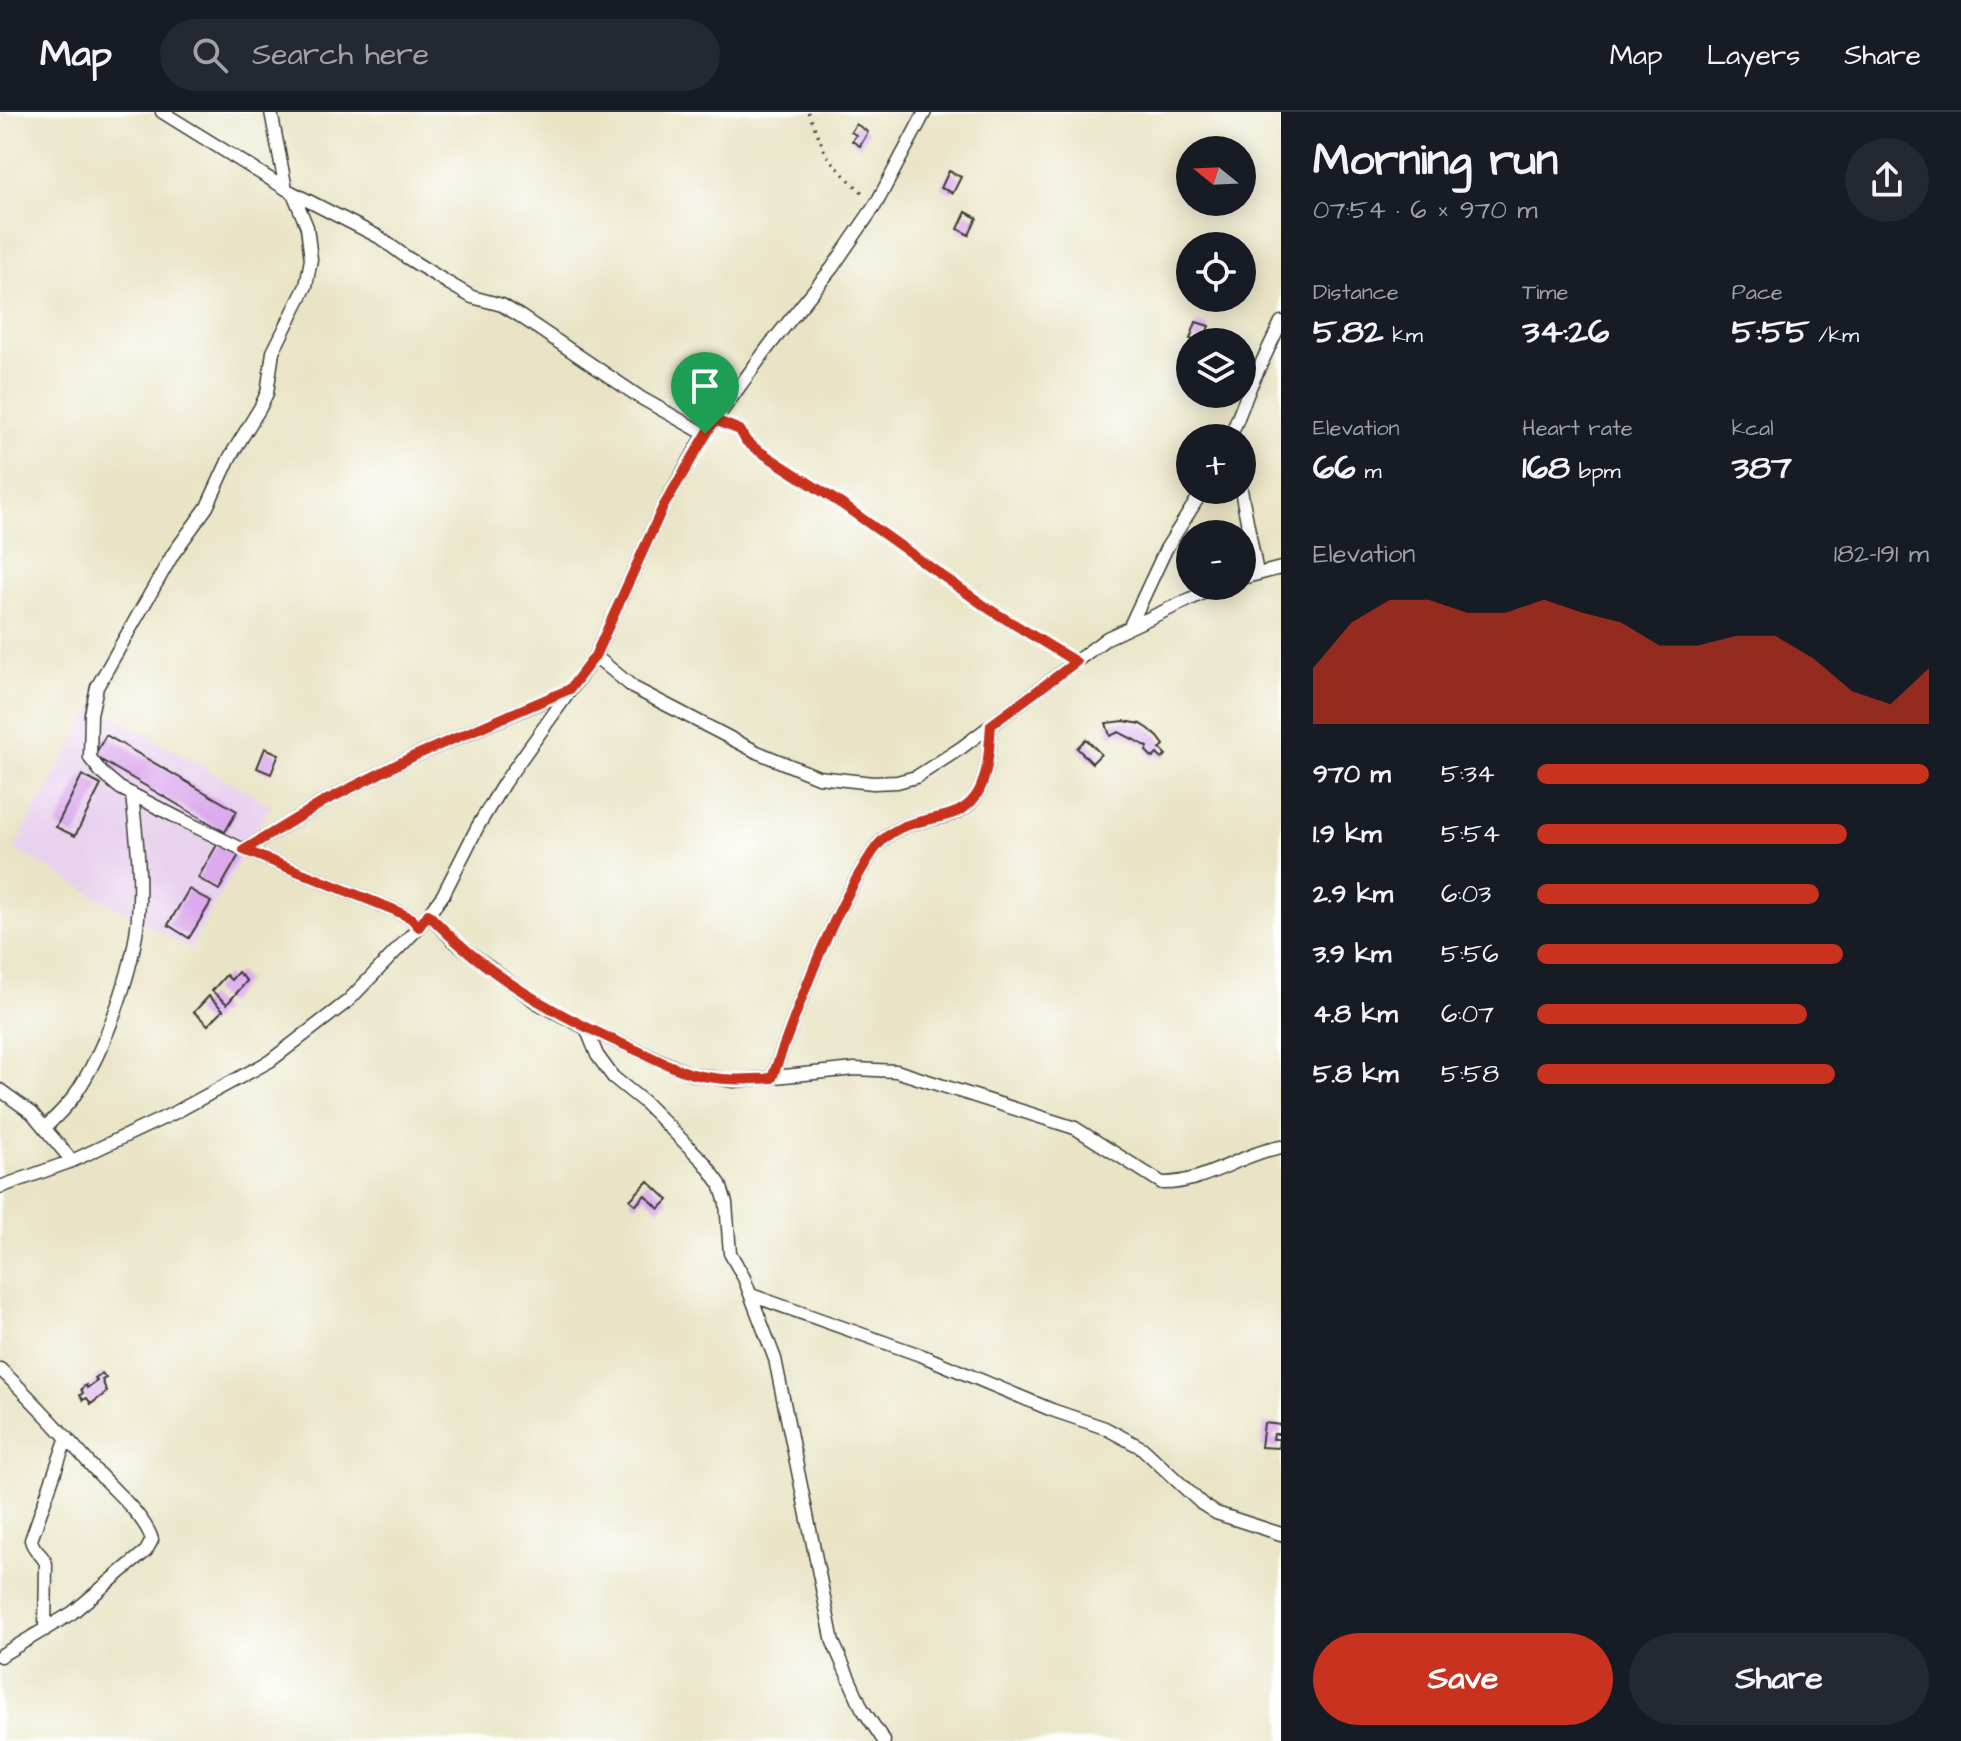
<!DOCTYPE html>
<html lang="en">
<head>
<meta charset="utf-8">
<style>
  :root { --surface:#171b24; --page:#242831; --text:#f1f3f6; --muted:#9ea1a6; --line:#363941; --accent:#c8321e }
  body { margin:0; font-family:"Architects Daughter",sans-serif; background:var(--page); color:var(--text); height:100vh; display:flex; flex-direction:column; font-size:30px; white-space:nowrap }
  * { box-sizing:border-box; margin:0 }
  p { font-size:26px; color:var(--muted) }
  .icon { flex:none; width:44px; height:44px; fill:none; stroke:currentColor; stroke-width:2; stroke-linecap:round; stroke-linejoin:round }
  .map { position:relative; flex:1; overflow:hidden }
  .panel { display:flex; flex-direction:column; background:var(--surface); width:680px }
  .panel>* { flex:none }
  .needle { width:52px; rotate:288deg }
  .controls { position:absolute; left:1176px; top:24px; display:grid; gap:16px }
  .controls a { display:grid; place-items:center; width:80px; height:80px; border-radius:50%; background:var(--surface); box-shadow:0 4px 20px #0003; font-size:40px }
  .pin { position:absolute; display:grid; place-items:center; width:68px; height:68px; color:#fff; margin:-82px -34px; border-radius:50% 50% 50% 0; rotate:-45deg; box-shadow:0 0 8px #0007 }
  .pin .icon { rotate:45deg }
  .round { display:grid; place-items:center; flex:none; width:84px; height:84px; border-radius:42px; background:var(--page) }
  .headline { display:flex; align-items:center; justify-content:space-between; height:136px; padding:0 32px }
  h1 { font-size:44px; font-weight:700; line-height:60px }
  .figures { display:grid; grid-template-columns:repeat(3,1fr); gap:12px; height:136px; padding:8px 32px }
  .figures div { display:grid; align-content:center }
  .figures b { font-size:34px; font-weight:700 }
  .figures small { font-size:22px; font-weight:400 }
  .figures p { font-size:22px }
  .chart { height:224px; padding:16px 32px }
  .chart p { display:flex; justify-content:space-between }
  .chart svg { width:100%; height:144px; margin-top:8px; fill:var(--accent); opacity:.7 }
  .primary-button { display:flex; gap:16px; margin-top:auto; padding:16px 32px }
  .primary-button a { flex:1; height:92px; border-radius:48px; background:var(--accent); color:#fff; font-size:32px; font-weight:700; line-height:92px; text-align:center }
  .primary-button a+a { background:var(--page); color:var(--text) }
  ul { padding:0 32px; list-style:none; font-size:26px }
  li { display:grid; grid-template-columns:128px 96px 1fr; align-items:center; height:60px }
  li i { height:20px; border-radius:10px; background:var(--accent) }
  header { display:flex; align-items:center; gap:48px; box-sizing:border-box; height:112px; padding:0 40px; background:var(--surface); border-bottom:2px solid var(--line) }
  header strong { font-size:38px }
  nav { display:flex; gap:44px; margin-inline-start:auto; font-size:28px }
  .search { width:560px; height:72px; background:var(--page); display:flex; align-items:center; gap:20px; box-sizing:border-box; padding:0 28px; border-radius:44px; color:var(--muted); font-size:30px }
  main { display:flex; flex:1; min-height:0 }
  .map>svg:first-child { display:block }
  .built { fill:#e9d2ee }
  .building { fill:#ddabed }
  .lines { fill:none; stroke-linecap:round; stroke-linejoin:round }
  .street-casing { stroke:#3b3a35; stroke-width:15 }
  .path { stroke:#3b3a35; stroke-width:3; stroke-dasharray:2 6; stroke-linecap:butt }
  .street { stroke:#fff; stroke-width:12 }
  .route-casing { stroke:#fff; stroke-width:16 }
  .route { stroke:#c8321e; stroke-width:10 }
</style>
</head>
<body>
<header>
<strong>Map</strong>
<div class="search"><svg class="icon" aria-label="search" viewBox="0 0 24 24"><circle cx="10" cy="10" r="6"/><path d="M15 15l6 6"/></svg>Search here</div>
<nav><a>Map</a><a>Layers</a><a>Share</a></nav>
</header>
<main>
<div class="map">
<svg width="1281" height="1629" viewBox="0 0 1281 1629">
  <rect width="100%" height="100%" fill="#fff"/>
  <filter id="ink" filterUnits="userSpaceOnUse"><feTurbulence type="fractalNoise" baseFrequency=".0125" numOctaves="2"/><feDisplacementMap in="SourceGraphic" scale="16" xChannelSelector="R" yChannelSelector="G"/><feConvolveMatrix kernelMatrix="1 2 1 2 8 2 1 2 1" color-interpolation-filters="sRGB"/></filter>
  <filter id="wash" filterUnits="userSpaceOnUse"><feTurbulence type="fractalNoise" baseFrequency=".006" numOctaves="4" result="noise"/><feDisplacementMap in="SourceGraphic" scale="32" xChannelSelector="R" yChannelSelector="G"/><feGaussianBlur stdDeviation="1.8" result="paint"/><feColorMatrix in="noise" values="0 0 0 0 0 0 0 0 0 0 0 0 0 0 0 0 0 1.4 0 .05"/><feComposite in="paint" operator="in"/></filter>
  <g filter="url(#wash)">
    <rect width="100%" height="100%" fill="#e9e4c5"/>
    <path class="built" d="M94,593l177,100 -81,144 -176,-100z"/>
    <g id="blocks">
      <path class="building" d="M856,12l12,8 -8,14 -8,-5 4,-6 -5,-3z
        M949,59l12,6 -8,16 -12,-5z
        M966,100l11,6 -8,17 -11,-6z
        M1196,210l13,4 -6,16 -13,-3z
        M1124,609l17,3 8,5 9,8 6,8 -4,4 6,6 -4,4 -5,-5 -4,4 -7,-7 2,-4 -29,-15 -9,4 -4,-13z
        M106,623l131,76 -12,21 -131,-76z
        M1086,627l15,15 -9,9 -15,-15z
        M265,636l14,6 -8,20 -14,-6z
        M82,663l19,10 -26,51 -19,-9z
        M219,729l21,12 -21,37 -21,-12z
        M189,777l22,13 -22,36 -21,-13z
        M238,860l9,9 -20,23 -15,-13 14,-16 5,5z
        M209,884l14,14 -15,15 -14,-13z
        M648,1069l20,19 -9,9 -14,-14 -9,10 -6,-5z
        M102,1261l4,5 -4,2 5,12 -16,12 -4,-6 -4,2 -3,-5 3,-2 -2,-4 5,-4 1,3 10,-7 -2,-3z
        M1264,1311l17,2v9h-7l-1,5h6l-1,9 -17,-1z"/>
    </g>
  </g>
  <g filter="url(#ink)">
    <use href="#blocks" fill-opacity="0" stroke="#3b3a35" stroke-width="2"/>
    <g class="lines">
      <defs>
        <path id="street" d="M162,0l129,80 88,45 27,20 42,26 24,14 30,8 18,11 121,82 64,36
          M271,0l15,77
          M293,81l14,34 4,32 -5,27 -33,66 -6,41 -7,15 -30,49 -23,50 -34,47 -76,133 -6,27 -1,44 11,14 19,16 64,33 60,29 148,59 19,9 8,9
          M1230,326l21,-53 30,-63
          M1241,378l16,83
          M1242,466l39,-10
          M1130,514l36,-77 37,-59
          M595,544l39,32 123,64 61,25 55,6 24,-1 19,-5 45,-29 146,-110 111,-52
          M244,738l81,-49 89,-45 153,-65
          M428,802l26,27 82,61 50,26 105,46 43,7 121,-12 41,2 179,57 87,55c42,1 78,-29 119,-36
          M586,916l11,27 16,22 31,25 60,60 16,22 6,19 4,50 14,25 31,81 58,283 29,66 22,33
          M772,966c28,-76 56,-157 100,-225 32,-49 85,-19 107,-62 10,-20 10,-44 12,-66
          M0,978l32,23 40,48
          M45,1016c9,-10 21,-20 29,-32 30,-43 60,-126 64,-179 4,-41 -2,-82 -6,-123
          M0,1075l72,-26 104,-49 94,-51 78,-60 71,-74 24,-32 35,-69 26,-43 91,-127 68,-149 42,-73 64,-88 63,-78 44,-64 49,-92
          M751,1183l172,61 129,54 53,18 37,20 60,56 14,9 65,21
          M0,1257c32,30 60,61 89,94 17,21 56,51 63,77l-6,11 -74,62 -72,43
          M45,1518l1,-66c-3,-10 -13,-13 -15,-24l36,-103"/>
      </defs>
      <use href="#street" class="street-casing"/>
      <path class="path" d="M808,0l18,42 18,21 20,19
        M730,313l10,5 11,15 34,25 58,35 146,104 73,45"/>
      <use href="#street" class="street"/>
    </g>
  </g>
  <g class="lines" filter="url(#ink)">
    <defs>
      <path id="route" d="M715,308l25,10 6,11 10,8 87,56 146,104 87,53 -85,63c-2,22 -2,46 -12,66 -22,42 -75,13 -107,62 -44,68 -72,149 -100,225 -27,2 -52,3 -79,-4 -19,-5 -39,-16 -57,-24 -79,-34 -148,-73 -208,-136l-9,13 -8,-9 -19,-9 -148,-59 81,-49 89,-45 156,-67 25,-33 68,-149z"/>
    </defs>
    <use href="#route" class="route-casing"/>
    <use href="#route" class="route"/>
  </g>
</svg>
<div class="controls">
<a><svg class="needle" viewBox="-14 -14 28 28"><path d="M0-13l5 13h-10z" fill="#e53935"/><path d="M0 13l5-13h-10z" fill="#9ea1a6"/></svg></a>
<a><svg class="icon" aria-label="locate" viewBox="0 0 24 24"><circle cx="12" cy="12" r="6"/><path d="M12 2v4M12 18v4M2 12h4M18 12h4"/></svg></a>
<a><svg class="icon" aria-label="layers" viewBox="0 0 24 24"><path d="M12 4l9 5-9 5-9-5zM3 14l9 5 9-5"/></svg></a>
<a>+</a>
<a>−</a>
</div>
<div class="pin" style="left:705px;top:322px;background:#1e9e55"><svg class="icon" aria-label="arrive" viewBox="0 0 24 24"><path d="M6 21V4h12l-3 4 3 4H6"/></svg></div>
</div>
<section class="panel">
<div class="headline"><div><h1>Morning run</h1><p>07:54 · 6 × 970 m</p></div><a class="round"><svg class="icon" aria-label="share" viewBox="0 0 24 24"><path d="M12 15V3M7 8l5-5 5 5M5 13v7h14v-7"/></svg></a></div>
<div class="figures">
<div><p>Distance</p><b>5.82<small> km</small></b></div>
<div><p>Time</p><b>34:26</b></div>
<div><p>Pace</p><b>5:55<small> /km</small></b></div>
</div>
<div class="figures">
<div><p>Elevation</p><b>66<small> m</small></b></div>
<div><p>Heart rate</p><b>168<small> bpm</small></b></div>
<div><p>kcal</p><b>387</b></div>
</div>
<div class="chart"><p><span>Elevation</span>182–191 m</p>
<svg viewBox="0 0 160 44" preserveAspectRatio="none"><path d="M0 44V27L10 13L20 6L30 6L40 10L50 10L60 6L70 10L80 13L90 20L100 20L110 17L120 17L130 24L140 34L150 38L160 27V44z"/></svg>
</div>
<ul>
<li><b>970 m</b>5:34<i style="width:100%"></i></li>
<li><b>1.9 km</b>5:54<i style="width:79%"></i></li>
<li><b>2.9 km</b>6:03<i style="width:72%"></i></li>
<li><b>3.9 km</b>5:56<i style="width:78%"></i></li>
<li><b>4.8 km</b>6:07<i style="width:69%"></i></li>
<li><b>5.8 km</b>5:58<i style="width:76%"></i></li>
</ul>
<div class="primary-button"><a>Save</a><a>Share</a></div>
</section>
</main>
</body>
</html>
